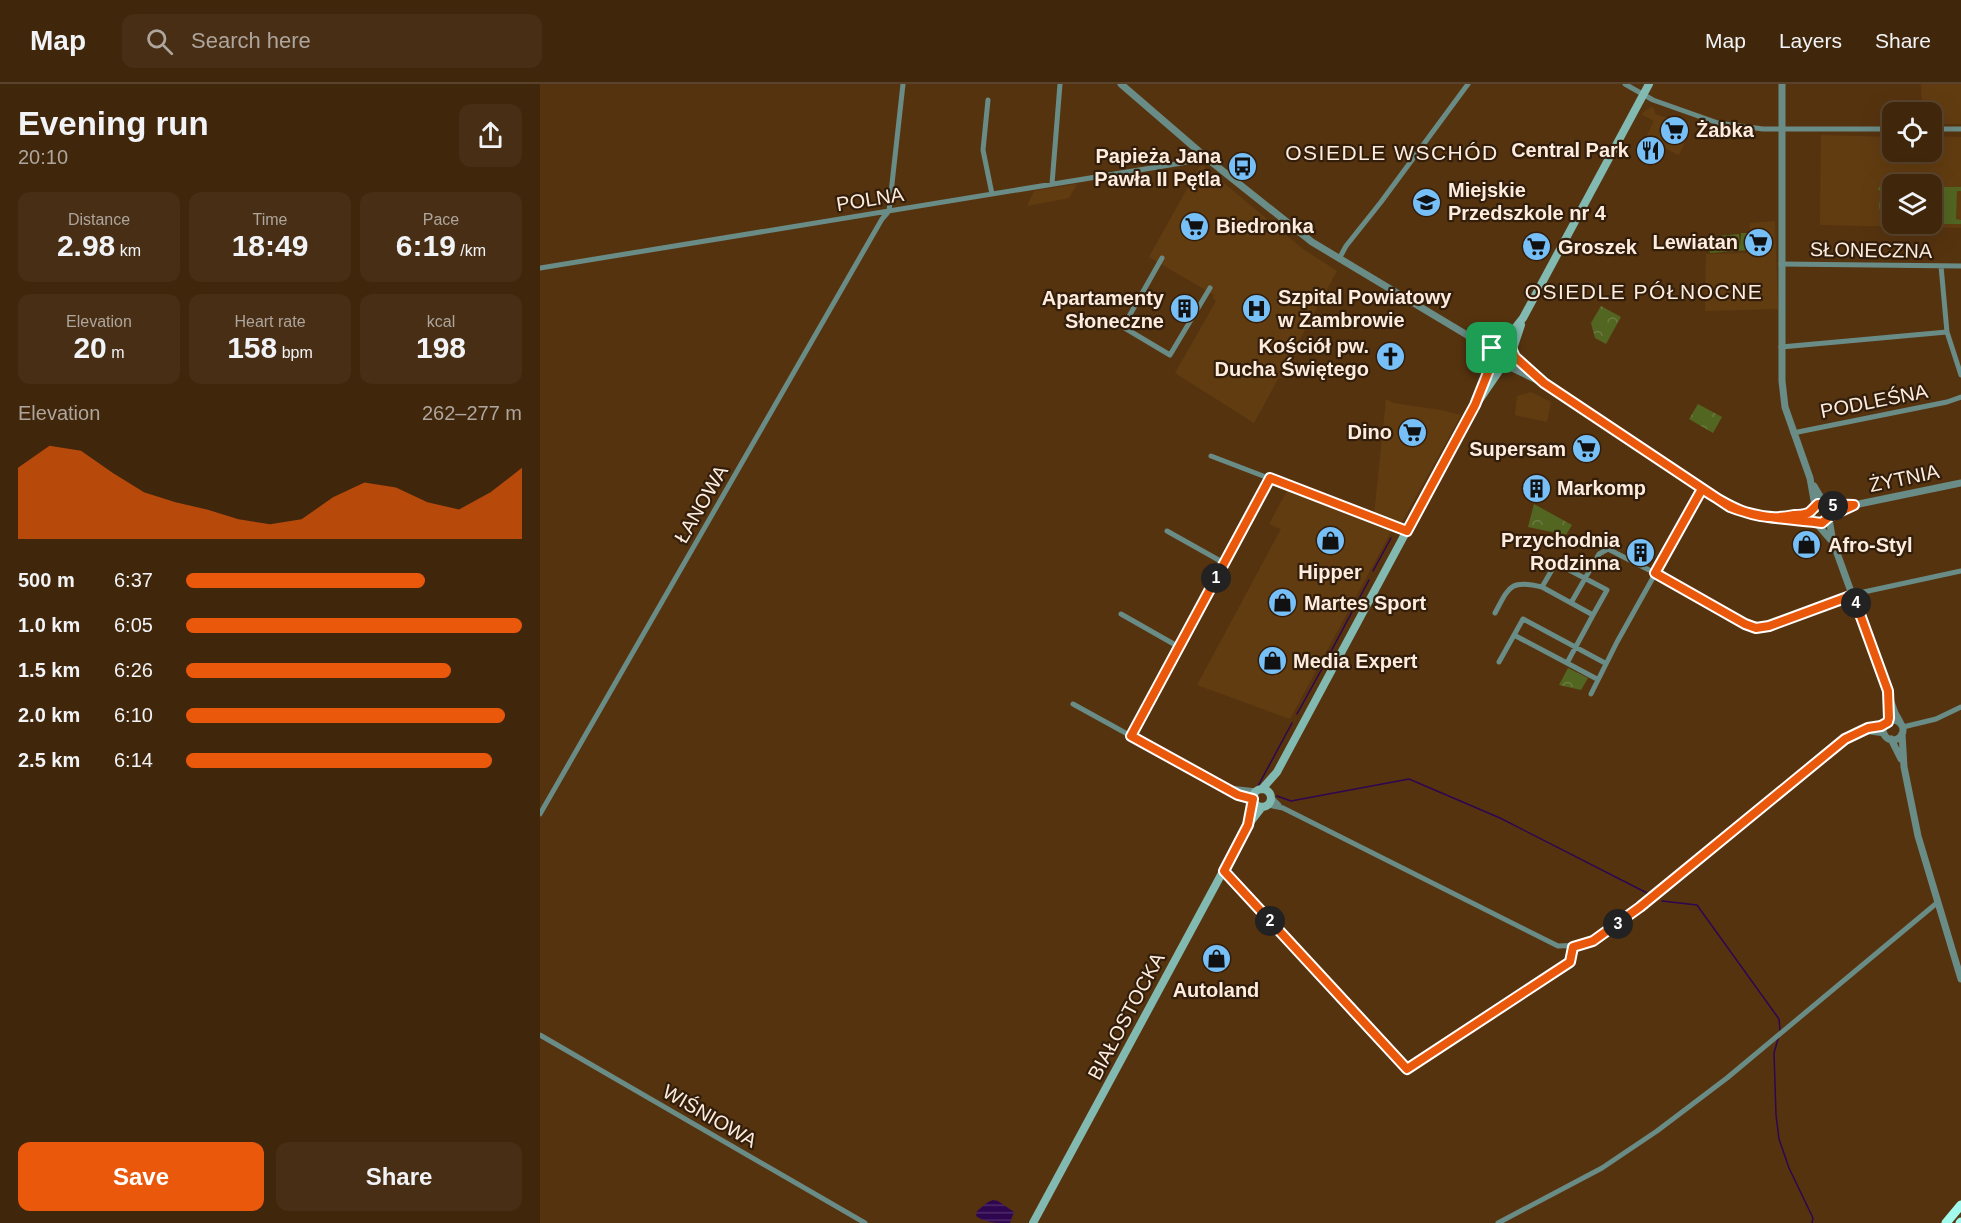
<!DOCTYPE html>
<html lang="en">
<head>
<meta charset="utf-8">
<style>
  :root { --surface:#40260b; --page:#472e14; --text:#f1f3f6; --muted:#aea59d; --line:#59432c; --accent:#ea580c }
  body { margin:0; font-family:Helvetica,sans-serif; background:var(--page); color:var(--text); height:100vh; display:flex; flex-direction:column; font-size:22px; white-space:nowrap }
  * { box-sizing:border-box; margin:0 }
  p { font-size:20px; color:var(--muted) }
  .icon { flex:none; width:33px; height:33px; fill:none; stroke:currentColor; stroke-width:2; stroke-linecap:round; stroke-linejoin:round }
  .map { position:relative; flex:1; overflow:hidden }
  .side { display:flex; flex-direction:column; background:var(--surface); width:540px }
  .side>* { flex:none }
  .controls { position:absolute; left:1342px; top:18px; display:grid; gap:12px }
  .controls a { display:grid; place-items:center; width:60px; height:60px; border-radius:12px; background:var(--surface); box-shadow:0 6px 24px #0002,0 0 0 2px var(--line); font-size:30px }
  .pin { position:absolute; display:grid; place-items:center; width:51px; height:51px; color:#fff; margin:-26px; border-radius:12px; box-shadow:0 3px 9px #0006 }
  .km { position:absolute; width:30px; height:30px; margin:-15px; border-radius:50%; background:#222; color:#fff; font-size:16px; line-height:30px; text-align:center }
  .round { display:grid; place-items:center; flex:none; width:63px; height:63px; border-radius:12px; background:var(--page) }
  .head { display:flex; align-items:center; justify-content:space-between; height:102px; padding:0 18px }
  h1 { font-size:33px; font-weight:700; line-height:45px }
  .figures { display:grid; grid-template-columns:repeat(3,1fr); gap:9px; height:102px; padding:6px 18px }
  .figures div { display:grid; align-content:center; border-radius:12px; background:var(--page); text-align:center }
  .figures b { font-size:30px; font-weight:700 }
  .figures small { font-size:16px; font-weight:400 }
  .figures p { font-size:16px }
  .chart { height:168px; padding:12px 18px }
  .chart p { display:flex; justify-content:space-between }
  .chart svg { width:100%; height:108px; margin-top:6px; fill:var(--accent); opacity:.7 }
  .cta { display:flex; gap:12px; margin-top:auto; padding:12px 18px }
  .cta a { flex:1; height:69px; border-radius:12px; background:var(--accent); color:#fff; font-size:24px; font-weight:700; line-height:69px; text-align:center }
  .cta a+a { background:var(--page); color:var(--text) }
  ul { padding:0 18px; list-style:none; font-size:20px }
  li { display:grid; grid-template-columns:96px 72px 1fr; align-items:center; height:45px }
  li i { height:15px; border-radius:8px; background:var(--accent) }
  header { display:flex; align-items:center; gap:36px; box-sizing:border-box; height:84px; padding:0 30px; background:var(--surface); border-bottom:2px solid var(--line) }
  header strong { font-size:28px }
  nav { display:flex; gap:33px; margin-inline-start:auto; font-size:21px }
  .search { width:420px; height:54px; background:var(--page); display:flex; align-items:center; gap:15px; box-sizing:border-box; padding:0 21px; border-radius:12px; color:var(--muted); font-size:22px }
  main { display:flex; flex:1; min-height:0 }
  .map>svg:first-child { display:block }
  .built { fill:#623c11; fill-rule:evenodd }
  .grass { fill:#526521 }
  .park { fill:url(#park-crowns) }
  .water { fill:url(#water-rules) }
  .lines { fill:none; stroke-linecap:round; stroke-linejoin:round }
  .stream { stroke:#2f0650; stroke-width:1.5 }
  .minor { stroke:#6a8c86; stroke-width:5 }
  .tertiary { stroke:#6a8c86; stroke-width:7 }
  .secondary { stroke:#82b9b0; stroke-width:8 }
  .motorway { stroke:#a3faec; stroke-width:9 }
  .route-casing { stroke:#fff; stroke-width:12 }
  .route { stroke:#ea580c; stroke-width:8 }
  .labels { text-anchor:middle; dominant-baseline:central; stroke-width:4.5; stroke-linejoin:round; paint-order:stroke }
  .poi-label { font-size:20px; font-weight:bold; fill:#feeddf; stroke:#321e0b; text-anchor:start }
  .street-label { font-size:20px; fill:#feeddf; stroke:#321e0b }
  .neighbourhood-label { font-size:21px; letter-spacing:1.5px; fill:#feeddf; stroke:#321e0b }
</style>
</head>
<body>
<header>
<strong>Map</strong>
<div class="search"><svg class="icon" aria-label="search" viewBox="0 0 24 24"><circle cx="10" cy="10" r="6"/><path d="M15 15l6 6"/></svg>Search here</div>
<nav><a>Map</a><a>Layers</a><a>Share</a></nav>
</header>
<main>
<section class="side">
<div class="head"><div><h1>Evening run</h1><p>20:10</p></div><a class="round"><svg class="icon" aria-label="share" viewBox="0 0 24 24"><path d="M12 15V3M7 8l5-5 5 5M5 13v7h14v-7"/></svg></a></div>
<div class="figures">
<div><p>Distance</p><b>2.98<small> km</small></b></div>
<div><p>Time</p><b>18:49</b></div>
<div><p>Pace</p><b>6:19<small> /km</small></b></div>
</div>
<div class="figures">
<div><p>Elevation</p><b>20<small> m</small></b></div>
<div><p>Heart rate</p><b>158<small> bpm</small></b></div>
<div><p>kcal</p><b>198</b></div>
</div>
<div class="chart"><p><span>Elevation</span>262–277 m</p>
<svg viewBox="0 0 160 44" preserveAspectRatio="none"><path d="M0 44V15L10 6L20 8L30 17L40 25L50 29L60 32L70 36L80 38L90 36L100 27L110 21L120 23L130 29L140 32L150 25L160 15V44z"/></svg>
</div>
<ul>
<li><b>500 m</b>6:37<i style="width:71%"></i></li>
<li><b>1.0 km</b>6:05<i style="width:100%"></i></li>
<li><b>1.5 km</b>6:26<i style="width:79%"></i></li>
<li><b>2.0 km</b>6:10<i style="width:95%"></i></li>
<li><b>2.5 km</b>6:14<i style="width:91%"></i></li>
</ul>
<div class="cta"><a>Save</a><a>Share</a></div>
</section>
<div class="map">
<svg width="1421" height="1139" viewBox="0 0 1421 1139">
  <defs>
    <pattern id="park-crowns" width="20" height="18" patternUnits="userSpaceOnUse" patternTransform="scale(1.5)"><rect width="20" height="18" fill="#526521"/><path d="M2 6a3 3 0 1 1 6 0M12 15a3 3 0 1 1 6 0" fill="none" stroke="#6c7b41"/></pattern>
    <pattern id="water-rules" width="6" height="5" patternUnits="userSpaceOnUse" patternTransform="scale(1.5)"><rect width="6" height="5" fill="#2f0650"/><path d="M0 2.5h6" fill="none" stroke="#4e2b69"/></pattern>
  </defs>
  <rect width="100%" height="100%" fill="#56330f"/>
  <path class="built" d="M1381,0h40v40h-29v-12h-10z
    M1111,23l3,1 1,6 34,10 1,8 -11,23 -34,-16 9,-18 -13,-7z
    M1281,51l72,2v15h39v-16l29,1v91l-141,-3zM1353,100h39v40h-39z
    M661,80l102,85 34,22 -83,152 -79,-50 41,-72 -3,-3 1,-3 -65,-38z
    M537,100l-8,14 -42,8 7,-15z
    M1235,137l3,88 -73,2 1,-57 43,-1 1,-30z
    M991,308l20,10 -4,20 -32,-7 2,-19z
    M846,315l7,4 48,7 20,5 -59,107 -28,-6z
    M747,407l105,39 -102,189 -93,-34 84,-156 -12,-5z"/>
  <path class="grass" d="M1339,103h14v4c-12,7 -13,21 0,28v5h39v-37h29v4h-4l-1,28 5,1v4h-68c-15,-7 -18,-20 -8,-33l-7,-1z
    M1201,149h8v17l-39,3 -2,-16 31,-3 1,13z"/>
  <path class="park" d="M1061,222l20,11 -15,27 -11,-6 -4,-15z
    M1158,320l24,13 -9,16 -24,-14z
    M994,420l38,21 -6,10 -38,-8z
    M1028,584l20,10 -7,12 -22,-5z"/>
  <path class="water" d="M453,1116l5,1 16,11 -4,11c-12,0 -25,0 -34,-7l1,-5 11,-9z"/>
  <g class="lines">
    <path class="stream" d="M833,487l18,-33
      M788,573l41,-77
      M757,630l27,-49
      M718,702l34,-63
      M737,712l14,5 118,-22 91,39 147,75
      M1122,817l35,4 82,114 1,11
      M1238,955l-4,14 2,62 3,24 10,29 24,50 -1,5"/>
    <path class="minor" d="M1085,0l28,16 65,23 45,6h130
      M448,16l-5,50 9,44
      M1392,45h29
      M512,100l8,-100
      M349,127l14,-127
      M622,174l-39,69 47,28 40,-67
      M799,175l7,-13 35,-44 87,-118
      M1241,180l180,2
      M1401,182l6,66 14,43
      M0,184l642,-105 14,-4 5,-6
      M1241,263l166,-15
      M1253,349l154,-31 14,-5
      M671,372l196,75
      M627,447l57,32
      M1016,479l51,27 -14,25 -51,-28z
      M1031,519l28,-49 9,-5 47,24 90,51 11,4 13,-2 90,-33 102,-22
      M955,529c14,-26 15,-34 47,-26
      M581,530l58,33
      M974,551l53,28 26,-48
      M959,578l24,-43 82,44
      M1027,579l30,16
      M1051,610l26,-52 85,-152
      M533,620l165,91 15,4
      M1363,643l33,-8 25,-12
      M1323,647l22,3
      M591,652l139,-258
      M689,704l28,3
      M731,713l8,8
      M728,721l15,3 275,138 25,-1 10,-4 16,-10 236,-192 23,-11 18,-4
      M0,730l342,-595 7,-8
      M684,787l183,198 163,-107 3,-15
      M0,951l325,188
      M958,1139l104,-55 55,-37 70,-53 211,-176"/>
    <path class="tertiary" d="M581,0l88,76 103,82 155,93 23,20
      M1242,0v297l3,26 25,71 5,28
      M932,253l23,8
      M975,273l29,26 186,124c27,11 56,14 85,14
      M968,282l33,16
      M1274,402l11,19
      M1287,422l27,-1 107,-22
      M1290,432l22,-10
      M1246,434l26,-7
      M1289,435l4,23 62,171 5,9
      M1278,439l8,-2 4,-5v-6l-5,-5 -10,1 -4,8c3,8 14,19 20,26
      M1347,616l1,22
      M1343 646a10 10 0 1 1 20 0a10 10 0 1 1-20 0Z
      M1362,650l2,33 14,69 43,143
      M1351,655l10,20"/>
    <path class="secondary" d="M963,259l20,-25 126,-234
      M950 272a12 12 0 1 1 24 0a12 12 0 1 1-24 0Z
      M973,265l8,-24
      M937,313l14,-35
      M722,705l15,-17 192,-357 32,-47
      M713 714a9 9 0 1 1 18 0a9 9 0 1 1-18 0Z
      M493,1139l215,-398 14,-18"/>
    <path class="motorway" d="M1406,1139l15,-18
      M1420,1139l1,-1"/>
  </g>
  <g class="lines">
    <defs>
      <path id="route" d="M952,264l-2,7 1,7 -2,8 -14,35 -68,126 -137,-53 -139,258 107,59 15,4 -5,26 -24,46 183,198 163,-107 3,-15 20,-6 47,-34 205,-168 23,-11 13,-2 7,-4 1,-4 -1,-27 -35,-96 -84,31 -13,2 -11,-4 -90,-51 47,-84c29,19 56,34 92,26 4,0 9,0 14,-2 4,-2 6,-6 10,-9l36,1 -24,11 -8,7c-31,-4 -62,-4 -92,-16l-186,-124 -29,-26 -5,-11 -7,-3 -11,5"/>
    </defs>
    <use href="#route" class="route-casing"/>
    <use href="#route" class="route"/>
  </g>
  <defs>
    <symbol id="supermarket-disc" viewBox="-11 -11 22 22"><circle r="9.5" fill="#77bff7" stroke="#321e0b"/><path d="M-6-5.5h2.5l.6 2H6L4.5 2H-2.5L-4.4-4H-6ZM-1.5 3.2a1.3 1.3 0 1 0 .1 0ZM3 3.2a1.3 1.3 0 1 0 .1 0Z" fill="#111"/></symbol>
    <symbol id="restaurant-disc" viewBox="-11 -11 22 22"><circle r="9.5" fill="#77bff7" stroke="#321e0b"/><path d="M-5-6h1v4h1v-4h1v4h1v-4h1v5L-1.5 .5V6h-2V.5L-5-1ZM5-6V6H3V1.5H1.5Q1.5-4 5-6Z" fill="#111"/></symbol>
    <symbol id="bus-disc" viewBox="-11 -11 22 22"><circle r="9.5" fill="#77bff7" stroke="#321e0b"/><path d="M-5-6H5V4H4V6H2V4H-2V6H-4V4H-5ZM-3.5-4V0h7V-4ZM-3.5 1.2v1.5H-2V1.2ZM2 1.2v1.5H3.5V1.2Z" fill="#111"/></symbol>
    <symbol id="school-disc" viewBox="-11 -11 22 22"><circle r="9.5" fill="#77bff7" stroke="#321e0b"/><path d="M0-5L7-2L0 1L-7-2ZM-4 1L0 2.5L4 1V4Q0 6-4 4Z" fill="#111"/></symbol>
    <symbol id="hospital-disc" viewBox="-11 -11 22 22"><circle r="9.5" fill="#77bff7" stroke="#321e0b"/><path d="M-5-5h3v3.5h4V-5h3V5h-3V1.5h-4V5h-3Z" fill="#111"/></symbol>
    <symbol id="building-disc" viewBox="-11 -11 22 22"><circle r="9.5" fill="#77bff7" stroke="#321e0b"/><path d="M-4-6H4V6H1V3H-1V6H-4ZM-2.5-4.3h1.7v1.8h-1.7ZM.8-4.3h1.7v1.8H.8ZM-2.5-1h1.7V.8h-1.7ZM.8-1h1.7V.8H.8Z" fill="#111"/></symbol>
    <symbol id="church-disc" viewBox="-11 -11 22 22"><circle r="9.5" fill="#77bff7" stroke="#321e0b"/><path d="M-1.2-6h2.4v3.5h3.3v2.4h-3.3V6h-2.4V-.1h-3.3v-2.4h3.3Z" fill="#111"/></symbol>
    <symbol id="shop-disc" viewBox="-11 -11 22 22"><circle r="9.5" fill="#77bff7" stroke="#321e0b"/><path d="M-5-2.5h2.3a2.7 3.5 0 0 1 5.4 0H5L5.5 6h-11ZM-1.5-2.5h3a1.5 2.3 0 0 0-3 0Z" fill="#111"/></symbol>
  </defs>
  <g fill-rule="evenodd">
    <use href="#supermarket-disc" x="1118" y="30" width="33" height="33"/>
    <use href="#restaurant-disc" x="1094" y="50" width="33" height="33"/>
    <use href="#bus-disc" x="686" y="66" width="33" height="33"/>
    <use href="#school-disc" x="870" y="102" width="33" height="33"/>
    <use href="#supermarket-disc" x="638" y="126" width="33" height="33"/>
    <use href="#supermarket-disc" x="1202" y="142" width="33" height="33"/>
    <use href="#supermarket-disc" x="980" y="146" width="33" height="33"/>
    <use href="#hospital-disc" x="700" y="208" width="33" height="33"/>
    <use href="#building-disc" x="628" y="208" width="33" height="33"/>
    <use href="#church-disc" x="834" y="256" width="33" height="33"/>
    <use href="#supermarket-disc" x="856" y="332" width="33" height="33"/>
    <use href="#supermarket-disc" x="1030" y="348" width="33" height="33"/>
    <use href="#building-disc" x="980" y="388" width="33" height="33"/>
    <use href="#shop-disc" x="774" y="440" width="33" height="33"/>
    <use href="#shop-disc" x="1250" y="444" width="33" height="33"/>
    <use href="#building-disc" x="1084" y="452" width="33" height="33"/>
    <use href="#shop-disc" x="726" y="502" width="33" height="33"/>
    <use href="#shop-disc" x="716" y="560" width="33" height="33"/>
    <use href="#shop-disc" x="660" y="858" width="33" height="33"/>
  </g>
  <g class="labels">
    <g class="poi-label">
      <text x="1156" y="46">Żabka</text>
      <text x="1089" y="66" text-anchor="end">Central Park</text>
      <text x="681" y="72" text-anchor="end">Papieża Jana<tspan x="681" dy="23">Pawła II Pętla</tspan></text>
      <text x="908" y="106">Miejskie<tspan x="908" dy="23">Przedszkole nr 4</tspan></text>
      <text x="676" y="142">Biedronka</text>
      <text x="1198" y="158" text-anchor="end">Lewiatan</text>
      <text x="1018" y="163">Groszek</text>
      <text x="738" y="213">Szpital Powiatowy<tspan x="738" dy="23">w Zambrowie</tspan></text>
      <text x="624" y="214" text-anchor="end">Apartamenty<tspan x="624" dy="23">Słoneczne</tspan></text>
      <text x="829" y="262" text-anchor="end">Kościół pw.<tspan x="829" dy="23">Ducha Świętego</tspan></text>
      <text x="852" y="348" text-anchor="end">Dino</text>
      <text x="1026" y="365" text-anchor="end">Supersam</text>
      <text x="1017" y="404">Markomp</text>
      <text x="1080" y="456" text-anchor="end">Przychodnia<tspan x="1080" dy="23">Rodzinna</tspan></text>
      <text x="1288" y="461">Afro-Styl</text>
      <text x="790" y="488" text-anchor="middle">Hipper</text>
      <text x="764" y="519">Martes Sport</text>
      <text x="753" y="577">Media Expert</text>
      <text x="676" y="906" text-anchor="middle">Autoland</text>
    </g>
    <g class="street-label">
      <text transform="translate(330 115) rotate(-9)">POLNA</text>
      <text transform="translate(1331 166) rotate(1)">SŁONECZNA</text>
      <text transform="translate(1334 317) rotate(-11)">PODLEŚNA</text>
      <text transform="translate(1364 394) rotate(-12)">ŻYTNIA</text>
      <text transform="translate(161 420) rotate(-60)">ŁANOWA</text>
      <text transform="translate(586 932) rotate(-62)">BIAŁOSTOCKA</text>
      <text transform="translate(170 1032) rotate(30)">WIŚNIOWA</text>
    </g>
    <g class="neighbourhood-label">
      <text x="852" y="68">OSIEDLE WSCHÓD</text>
      <text x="1104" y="207">OSIEDLE PÓŁNOCNE</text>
    </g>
  </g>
</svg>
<div class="controls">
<a><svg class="icon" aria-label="locate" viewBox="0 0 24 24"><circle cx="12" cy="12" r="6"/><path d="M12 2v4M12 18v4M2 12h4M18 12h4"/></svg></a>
<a><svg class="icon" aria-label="layers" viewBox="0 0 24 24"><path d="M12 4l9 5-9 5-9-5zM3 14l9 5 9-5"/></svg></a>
</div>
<div class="pin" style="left:952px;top:264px;background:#1e9e55"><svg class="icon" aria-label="arrive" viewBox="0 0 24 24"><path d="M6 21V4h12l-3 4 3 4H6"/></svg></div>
<b class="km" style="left:676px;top:494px">1</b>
<b class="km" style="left:730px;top:837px">2</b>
<b class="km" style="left:1078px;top:840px">3</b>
<b class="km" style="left:1316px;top:519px">4</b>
<b class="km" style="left:1293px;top:422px">5</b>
</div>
</main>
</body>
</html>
